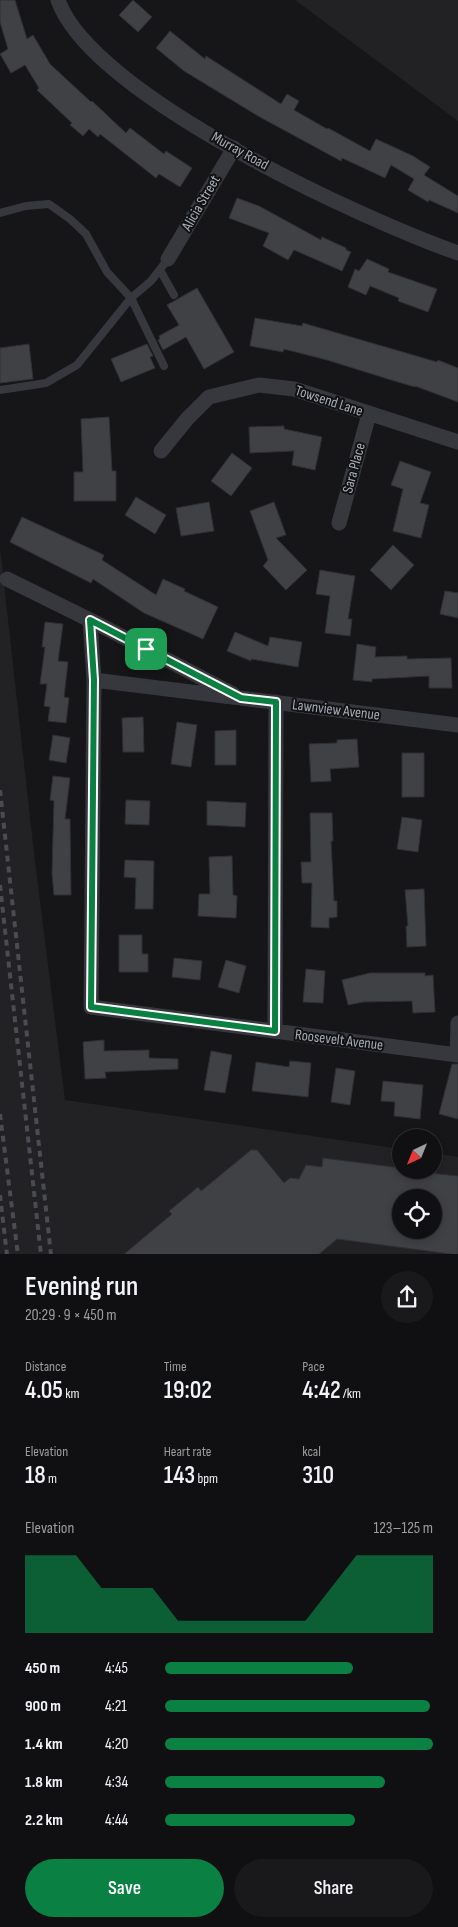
<!DOCTYPE html>
<html lang="en">
<head>
<meta charset="utf-8">
<style>
  :root { --surface:#101012; --page:#19191b; --text:#f1f3f6; --muted:#9c9d9f; --line:#303032; --accent:#0b8043 }
  body { margin:0; font-family:"Sofia Sans Condensed",sans-serif; background:var(--page); color:var(--text); height:100vh; display:flex; flex-direction:column; font-size:19px; white-space:nowrap }
  * { box-sizing:border-box; margin:0 }
  p { font-size:16px; color:var(--muted) }
  .icon { flex:none; width:28px; height:28px; fill:none; stroke:currentColor; stroke-width:2; stroke-linecap:round; stroke-linejoin:round }
  .map { position:relative; height:1254px; overflow:hidden }
  .sheet { display:flex; flex-direction:column; background:var(--surface); flex:1 }
  .sheet>* { flex:none }
  .needle { width:32px; rotate:223deg }
  .fabs { position:absolute; left:392px; top:1129px; display:grid; gap:10px }
  .fabs a { display:grid; place-items:center; width:50px; height:50px; border-radius:50%; background:var(--surface); box-shadow:0 2px 8px #0003,0 0 0 1px var(--line); font-size:25px }
  .pin { position:absolute; display:grid; place-items:center; width:42px; height:42px; color:#fff; margin:-21px; border-radius:10px; box-shadow:0 2px 8px #0006 }
  .round { display:grid; place-items:center; flex:none; width:52px; height:52px; border-radius:26px; background:var(--page) }
  .headline { display:flex; align-items:center; justify-content:space-between; height:85px; padding:0 25px }
  h1 { font-size:28px; font-weight:600; line-height:38px }
  .metrics { display:grid; grid-template-columns:repeat(3,1fr); gap:8px; height:85px; padding:5px 25px }
  .metrics div { display:grid; align-content:center }
  .metrics b { font-size:25px; font-weight:600 }
  .metrics small { font-size:14px; font-weight:400 }
  .metrics p { font-size:14px }
  .chart { height:140px; padding:10px 25px }
  .chart p { display:flex; justify-content:space-between }
  .chart svg { width:100%; height:90px; margin-top:5px; fill:var(--accent); opacity:.7 }
  .primary-button { display:flex; gap:10px; margin-top:auto; padding:10px 25px }
  .primary-button a { flex:1; height:58px; border-radius:30px; background:var(--accent); color:#fff; font-size:20px; font-weight:600; line-height:58px; text-align:center }
  .primary-button a+a { background:var(--page); color:var(--text) }
  ul { padding:0 25px; list-style:none; font-size:16px }
  li { display:grid; grid-template-columns:80px 60px 1fr; align-items:center; height:38px }
  li i { height:12px; border-radius:6px; background:var(--accent) }
  .map>svg:first-child { display:block }
  .built { fill:#222225; fill-rule:evenodd }
  .building { fill:#404145; stroke:#303034; fill-rule:evenodd }
  .lines { fill:none; stroke-linecap:round; stroke-linejoin:round }
  .service { stroke:#37383d; stroke-width:8 }
  .minor { stroke:#37383d; stroke-width:15 }
  .rail { stroke:#4a4c52; stroke-width:4; stroke-dasharray:6 5; stroke-linecap:butt }
  .route-casing { stroke:#fff; stroke-width:10 }
  .route { stroke:#0b8043; stroke-width:6 }
  .labels { text-anchor:middle; dominant-baseline:central; stroke-width:4; stroke-linejoin:round; paint-order:stroke }
  .street-label { font-size:15px; fill:#a8adb8; stroke:#111113 }
</style>
</head>
<body>
<div class="map">
<svg width="458" height="1255" viewBox="0 0 458 1255">
  <rect width="100%" height="100%" fill="#161618"/>
  <path class="built" d="M295,0h163v121l-109,-81z
    M0,548l35,314 30,238 336,49v21h33v-17l24,4v97h-458zM401,1198h33v32h-33z"/>
  <path class="building" d="M0,0h15l12,39 6,-4 17,29 41,38 1,-1 34,32 4,-5 34,26 2,-3 26,17 -12,19 -21,-13 -3,4 -56,-44 -2,3 -9,-8 -6,7 -13,-11 2,-2 -35,-33 2,-2 -14,-23 -14,8 -11,-19 8,-5 -8,-27z
    M133,0l19,17 -14,15 -19,-17z
    M170,31l35,28 1,-3 75,48 6,-10 12,7 -5,9 33,19 1,-1 42,23 6,-12 37,17 17,11 -6,8 34,21v17l-29,-13 -1,2 -20,-12 6,-11 -23,-14 -6,13 -43,-20 -1,3 -83,-45 -74,-45 -28,-23z
    M237,198l22,8 62,34 1,-3 24,11v2l5,2 -9,19 -48,-21 -6,10 -25,-14 6,-13 -40,-15z
    M367,259l22,10 -1,3 49,17 -9,23 -30,-11 1,-3 -29,-12 -4,9 -18,-8 7,-18 4,2z
    M197,288l37,64 -30,17 -18,-32 -23,13 -5,-10 2,-1 -1,-3 20,-11 -12,-20z
    M255,318l47,8 1,-3 134,39 1,-2 20,8v34l-43,-16v1l-27,-8 -61,-19 -43,-11 -1,3 -33,-6z
    M29,344l4,35 -33,4v-35z
    M147,344l6,12 -3,1 5,11 -34,14 -10,-23z
    M109,417l3,54h4v30h-42v-29h9l-2,-53z
    M284,426v3l38,8 -7,33 -23,-5 2,-14 -44,2 -1,-26z
    M232,453l20,15 -21,28 -20,-15z
    M400,461l31,11 -11,31 9,2 -8,33 -28,-7 10,-42 -12,-4z
    M136,497l30,18 -11,19 -30,-19z
    M209,502l5,29 -33,5 -5,-28z
    M274,502l12,33 -10,3 31,32 -21,20 -23,-24 5,-6 -18,-49z
    M22,517l82,38 -2,5 54,35 7,-16 22,10 -1,2 34,16 -15,32 -59,-26 -51,-34 -2,4 -81,-41z
    M393,545l21,20 -23,25 -21,-20z
    M320,570l35,6 -7,43h4l-2,17 -25,-3 5,-37 -14,-2z
    M445,591l13,2v25l-18,-4z
    M45,622l18,2 -5,37 10,1 -4,35 5,1 -3,25 -18,-2 2,-14 -6,-1 3,-22h-7l5,-37h-3z
    M235,632l33,14 2,-9 32,5 -4,25 -47,-8v2l-24,-10z
    M357,644l19,3 -1,10 32,-1v3l44,-1 1,30h-23v-12l-57,3v3l-19,-2z
    M143,717l1,35h-21l-1,-34z
    M177,722l20,3 -6,42 -20,-3z
    M236,730v35h-21v-34z
    M53,735l17,3 -4,25 -17,-3z
    M357,739l2,28 -29,2 1,12 -20,1 -2,-38 28,-1v-3z
    M402,753h22v44h-22z
    M53,776l17,2 -5,41h5l1,76h-17l-2,-22 2,-72 -4,-1z
    M126,800l24,1 -1,24 -24,-1z
    M207,801l39,2 -1,24 -38,-2z
    M310,813h22l1,28h-2l3,60h3v16l-8,1v10l-18,-1 1,-44h-10l-1,-21h10z
    M402,817l20,3 -4,32 -21,-3z
    M232,856l1,39 4,1 -1,22 -38,-2 1,-22h11l-1,-37z
    M125,860l29,1 -1,48h-18l1,-31 -12,-1z
    M424,889l2,57 -19,1 -1,-21h2l-3,-36z
    M119,935h23v19h6v18h-29z
    M174,958l28,3 -2,19 -28,-3z
    M226,960l20,6 -7,27 -21,-6z
    M306,969l19,2 -2,32 -20,-1z
    M370,973h55v3l8,-1 2,37 -22,1 -1,-12 -49,1 -15,3 -6,-25z
    M104,1040v11l45,-1v8l29,1v10l-73,3 1,6 -21,1 -2,-37z
    M211,1051l21,4 -7,38 -21,-3z
    M290,1061l21,2 -3,34 -56,-6 4,-29 33,5z
    M452,1064h6v55l-19,-5z
    M336,1068l19,3 -5,34 -19,-3z
    M383,1081l40,4 -3,34 -26,-3 1,-14 -14,-1z
    M251,1150h6l27,33 6,-5 9,1 7,-14 16,2 1,-9 78,10v2l57,6v79l-121,-16 -19,16h-195l49,-41 -3,-3 29,-24 3,4zM401,1198h33v32h-33z"/>
  <g class="lines">
    <path class="service" d="M0,213l26,-7 23,-2 21,15 16,15 21,38 24,26 33,68
      M160,270l14,25
      M0,390l46,-7 31,-18 54,-67 20,-17 17,-22"/>
    <path class="minor" d="M58,0c33,95 306,220 400,253
      M168,259l66,-111
      M161,451l26,-32 22,-22 50,-12 35,4 164,53
      M339,523l30,-109
      M7,579l91,45 135,70
      M90,620l4,60 -3,327 367,48
      M94,680l364,45
      M275,1031l1,-329
      M457,1055l1,-32"/>
    <path class="rail" d="M0,790l51,465
      M0,885l41,370
      M0,1114l18,141
      M0,1195l7,60"/>
  </g>
  <g class="lines">
    <defs>
      <path id="route" d="M90,620l151,78 35,4 -1,329 -184,-24 3,-327z"/>
    </defs>
    <use href="#route" class="route-casing"/>
    <use href="#route" class="route"/>
  </g>
  <g class="labels">
    <g class="street-label">
      <text transform="translate(240 151) rotate(29)">Murray Road</text>
      <text transform="translate(201 203) rotate(-60)">Alicia Street</text>
      <text transform="translate(329 401) rotate(18)">Towsend Lane</text>
      <text transform="translate(354 468) rotate(-75)">Sara Place</text>
      <text transform="translate(336 710) rotate(7)">Lawnview Avenue</text>
      <text transform="translate(339 1040) rotate(7)">Roosevelt Avenue</text>
    </g>
  </g>
</svg>
<div class="fabs">
<a><svg class="needle" viewBox="-14 -14 28 28"><path d="M0-13l5 13h-10z" fill="#e53935"/><path d="M0 13l5-13h-10z" fill="#9c9d9f"/></svg></a>
<a><svg class="icon" aria-label="locate" viewBox="0 0 24 24"><circle cx="12" cy="12" r="6"/><path d="M12 2v4M12 18v4M2 12h4M18 12h4"/></svg></a>
</div>
<div class="pin" style="left:146px;top:649px;background:#1e9e55"><svg class="icon" aria-label="arrive" viewBox="0 0 24 24"><path d="M6 21V4h12l-3 4 3 4H6"/></svg></div>
</div>
<section class="sheet">
<div class="headline"><div><h1>Evening run</h1><p>20:29 · 9 × 450 m</p></div><a class="round"><svg class="icon" aria-label="share" viewBox="0 0 24 24"><path d="M12 15V3M7 8l5-5 5 5M5 13v7h14v-7"/></svg></a></div>
<div class="metrics">
<div><p>Distance</p><b>4.05<small> km</small></b></div>
<div><p>Time</p><b>19:02</b></div>
<div><p>Pace</p><b>4:42<small> /km</small></b></div>
</div>
<div class="metrics">
<div><p>Elevation</p><b>18<small> m</small></b></div>
<div><p>Heart rate</p><b>143<small> bpm</small></b></div>
<div><p>kcal</p><b>310</b></div>
</div>
<div class="chart"><p><span>Elevation</span>123–125 m</p>
<svg viewBox="0 0 160 44" preserveAspectRatio="none"><path d="M0 44V6L10 6L20 6L30 22L40 22L50 22L60 38L70 38L80 38L90 38L100 38L110 38L120 22L130 6L140 6L150 6L160 6V44z"/></svg>
</div>
<ul>
<li><b>450 m</b>4:45<i style="width:70%"></i></li>
<li><b>900 m</b>4:21<i style="width:99%"></i></li>
<li><b>1.4 km</b>4:20<i style="width:100%"></i></li>
<li><b>1.8 km</b>4:34<i style="width:82%"></i></li>
<li><b>2.2 km</b>4:44<i style="width:71%"></i></li>
</ul>
<div class="primary-button"><a>Save</a><a>Share</a></div>
</section>
</body>
</html>
